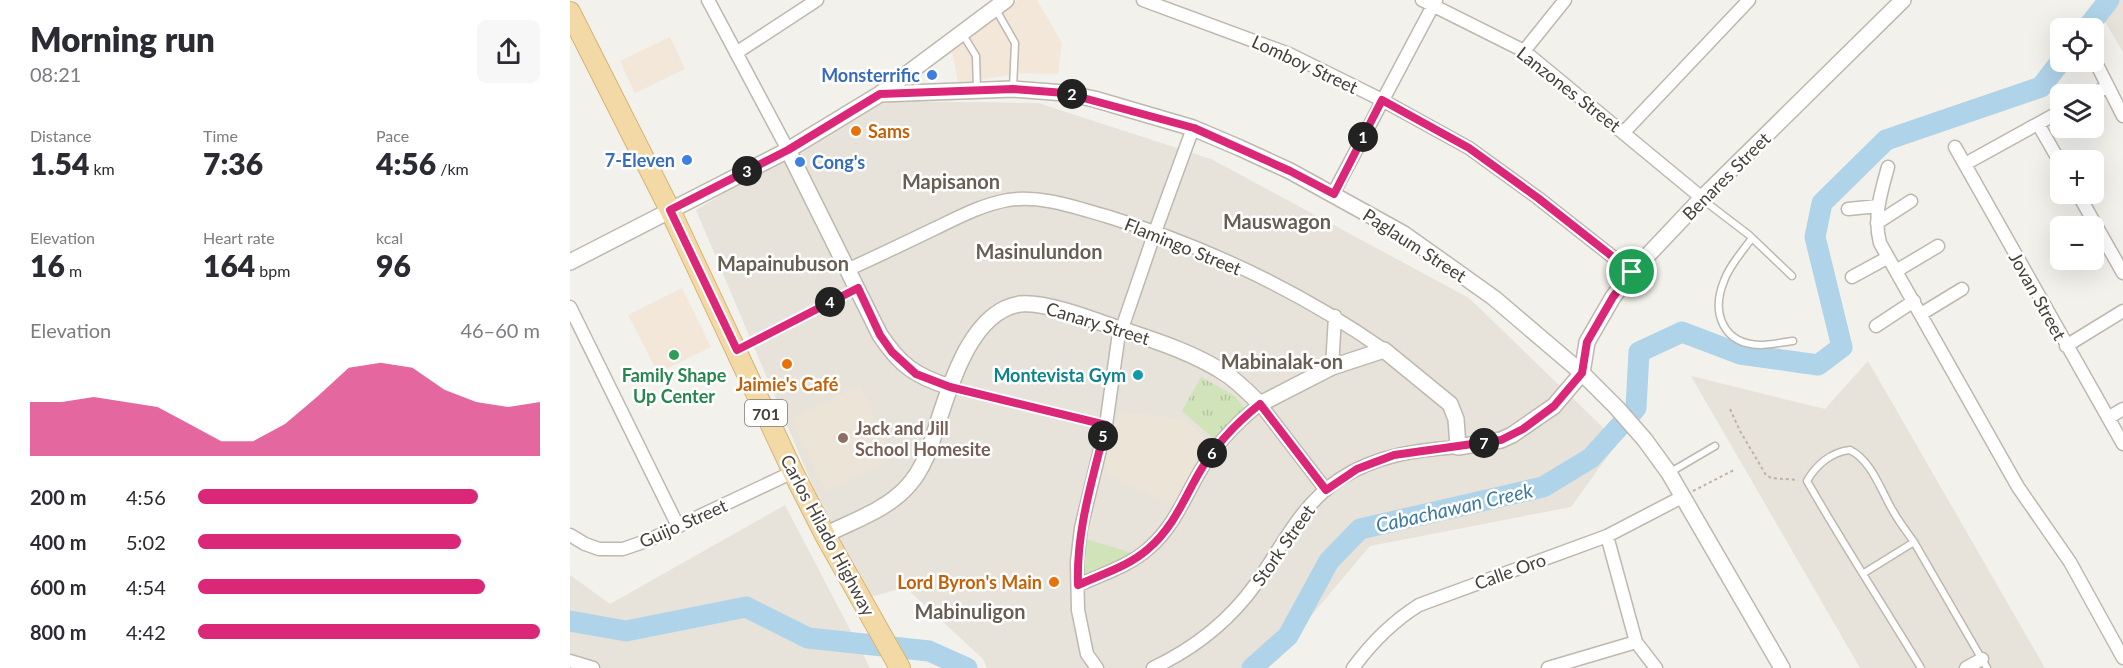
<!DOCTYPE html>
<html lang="en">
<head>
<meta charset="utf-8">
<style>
  :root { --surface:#fff; --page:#f7f7f7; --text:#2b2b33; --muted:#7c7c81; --accent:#db2777 }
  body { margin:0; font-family:Lato,sans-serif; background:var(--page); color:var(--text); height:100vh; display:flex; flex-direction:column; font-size:22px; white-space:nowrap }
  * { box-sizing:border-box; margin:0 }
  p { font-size:20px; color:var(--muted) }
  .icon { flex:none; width:33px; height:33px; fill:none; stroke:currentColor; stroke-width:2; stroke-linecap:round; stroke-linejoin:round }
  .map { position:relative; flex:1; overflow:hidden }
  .side { display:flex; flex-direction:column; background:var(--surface); width:570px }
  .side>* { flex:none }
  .tools { position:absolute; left:1480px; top:18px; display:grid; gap:12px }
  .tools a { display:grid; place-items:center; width:54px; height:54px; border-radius:9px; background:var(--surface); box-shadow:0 6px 24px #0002; font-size:30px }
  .pin { position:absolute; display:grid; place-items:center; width:51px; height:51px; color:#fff; margin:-26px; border:3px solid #fff; border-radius:50%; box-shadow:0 2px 6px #0007 }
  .km { position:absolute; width:30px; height:30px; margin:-15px; border-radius:50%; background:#222; color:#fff; font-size:16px; line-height:30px; text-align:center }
  .round { display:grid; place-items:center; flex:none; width:63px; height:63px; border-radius:9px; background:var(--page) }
  .summary { display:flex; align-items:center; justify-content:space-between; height:102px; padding:0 30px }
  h1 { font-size:33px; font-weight:800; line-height:45px }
  .figures { display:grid; grid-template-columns:repeat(3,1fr); gap:9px; height:102px; padding:6px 30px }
  .figures div { display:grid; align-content:center }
  .figures b { font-size:30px; font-weight:800 }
  .figures small { font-size:16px; font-weight:400 }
  .figures p { font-size:16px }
  .chart { height:168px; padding:12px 30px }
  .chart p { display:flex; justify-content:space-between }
  .chart svg { width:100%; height:108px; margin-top:6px; fill:var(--accent); opacity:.7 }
  ul { padding:0 30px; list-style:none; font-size:20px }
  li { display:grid; grid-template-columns:96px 72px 1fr; align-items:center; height:45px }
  li i { height:15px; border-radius:8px; background:var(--accent) }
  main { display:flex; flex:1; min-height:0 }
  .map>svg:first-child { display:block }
  .residential { fill:#e7e2da }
  .commercial { fill:#f2e7d9 }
  .education { fill:#ebe4d7 }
  .grass { fill:url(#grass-tufts) }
  .park { fill:#d1e3b9 }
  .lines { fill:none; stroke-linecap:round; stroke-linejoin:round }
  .river { stroke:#afd3e8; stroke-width:21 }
  .service-casing { stroke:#beb8ae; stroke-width:9 }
  .minor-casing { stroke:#beb8ae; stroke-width:15 }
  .tertiary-casing { stroke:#beb8ae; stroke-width:18 }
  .primary-casing { stroke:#d6b576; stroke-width:22 }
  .path { stroke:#beb3a1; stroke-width:2; stroke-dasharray:3 3; stroke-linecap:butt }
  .service { stroke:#fff; stroke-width:6 }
  .minor { stroke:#fff; stroke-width:12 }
  .tertiary { stroke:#fff; stroke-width:15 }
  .primary { stroke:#f3d9a5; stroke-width:20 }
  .route-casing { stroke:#fff; stroke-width:12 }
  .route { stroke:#db2777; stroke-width:8 }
  .shop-dot { fill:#3f7fe0; stroke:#fff; stroke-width:2 }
  .food-dot { fill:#e8710a; stroke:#fff; stroke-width:2 }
  .leisure-dot { fill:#2e9e5b; stroke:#fff; stroke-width:2 }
  .culture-dot { fill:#0f9aa8; stroke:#fff; stroke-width:2 }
  .education-dot { fill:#8d6e63; stroke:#fff; stroke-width:2 }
  .labels { text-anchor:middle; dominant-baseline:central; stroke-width:5; stroke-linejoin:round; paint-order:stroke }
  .shield { fill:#fff; stroke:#7e7a75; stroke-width:1.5 }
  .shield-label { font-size:16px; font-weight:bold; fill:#47413a }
  .street-label { font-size:18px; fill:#47413a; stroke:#fff }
  .shop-label { font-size:18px; font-weight:bold; fill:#366cbe; stroke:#fff; text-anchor:end }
  .food-label { font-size:18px; font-weight:bold; fill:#c56008; stroke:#fff; text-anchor:start }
  .leisure-label { font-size:18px; font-weight:bold; fill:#27864d; stroke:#fff }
  .culture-label { font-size:18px; font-weight:bold; fill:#0d838f; stroke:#fff; text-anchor:end }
  .education-label { font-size:18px; font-weight:bold; fill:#785e54; stroke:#fff; text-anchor:start }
  .neighbourhood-label { font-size:20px; font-weight:bold; fill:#685e52; stroke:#fff }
  .water-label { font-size:20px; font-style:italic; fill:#3d7aa0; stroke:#fff }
</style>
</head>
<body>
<main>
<section class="side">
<div class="summary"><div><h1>Morning run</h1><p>08:21</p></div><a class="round"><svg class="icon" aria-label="share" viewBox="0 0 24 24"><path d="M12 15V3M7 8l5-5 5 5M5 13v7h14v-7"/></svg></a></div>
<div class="figures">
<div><p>Distance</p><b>1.54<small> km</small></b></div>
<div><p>Time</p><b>7:36</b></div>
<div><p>Pace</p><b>4:56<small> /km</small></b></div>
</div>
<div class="figures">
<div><p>Elevation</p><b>16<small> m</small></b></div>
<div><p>Heart rate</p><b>164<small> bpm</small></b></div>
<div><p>kcal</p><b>96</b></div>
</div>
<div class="chart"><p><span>Elevation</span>46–60 m</p>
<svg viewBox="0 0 160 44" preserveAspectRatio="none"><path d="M0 44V22L10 22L20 20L30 22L40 24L50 31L60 38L70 38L80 31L90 20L100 8L110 6L120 8L130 17L140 22L150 24L160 22V44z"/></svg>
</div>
<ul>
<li><b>200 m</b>4:56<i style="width:82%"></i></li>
<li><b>400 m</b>5:02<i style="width:77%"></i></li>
<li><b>600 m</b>4:54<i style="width:84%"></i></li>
<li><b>800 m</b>4:42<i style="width:100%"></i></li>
</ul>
</section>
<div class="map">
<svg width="1553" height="668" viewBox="0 0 1553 668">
  <defs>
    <pattern id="grass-tufts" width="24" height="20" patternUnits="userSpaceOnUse" patternTransform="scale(1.5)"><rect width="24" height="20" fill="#d1e3b9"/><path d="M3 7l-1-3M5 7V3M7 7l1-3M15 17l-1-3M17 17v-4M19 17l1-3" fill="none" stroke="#b5c4a0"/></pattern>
  </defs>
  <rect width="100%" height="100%" fill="#f3f1eb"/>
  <path class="residential" d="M1549,0h4v52l-19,-32z
    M307,101l161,2 173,56 258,139 149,144 -47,65 -201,39 -103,122h-280l-4,-9 -78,-72 -44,13 -165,-390z
    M1298,361l177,307h-185l-169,-292 134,33z
    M215,505l85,163h-300v-93l40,29z"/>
  <path class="commercial" d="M448,0h19l25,43 -4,31 -36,-1 -64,10 -7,-38z
    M100,37l15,32 -50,24 -15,-32z
    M112,288l29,59 -53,26 -30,-58z"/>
  <path class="education" d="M290,385l34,72 -68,34 -35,-72z
    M550,412l60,6 31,23 -38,64 -68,-31 -2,-21z"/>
  <path class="grass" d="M631,377l34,19 10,13 -31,30 -32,-28z"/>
  <path class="park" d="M516,539l56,17 -64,28z"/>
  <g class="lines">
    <path class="river" d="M1517,28l22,-28
      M0,621l56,10 120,-24 62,31 121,13 38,17
      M682,668l36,-32 41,-75 31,-32 183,-42 48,-29 45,-50 3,-56 43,-20 58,22 78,11 24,-18 -27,-110 7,-34 64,-63 155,-53 20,-26"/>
    <defs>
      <path id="service" d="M425,8l20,35 -2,45
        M392,33l14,23 1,34
        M1132,199l47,36 43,41
        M1182,238c-10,14 -23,28 -28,43 -13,32 -1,63 36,64 11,0 22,-3 33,-4
        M1099,473l46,-27
        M1344,542c-7,-10 -15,-20 -21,-31 -12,-20 -21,-50 -43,-61 -19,2 -34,15 -43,31 36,63 76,124 114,187
        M1294,573l50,-31 73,126"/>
      <path id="minor" d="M138,0l80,150
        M573,0l146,54 93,46 87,48 69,50 94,74
        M852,0l102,51 178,147
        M954,51l41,-51
        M166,53l81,-53
        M1524,59l29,57
        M1522,94l15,-7
        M1468,124l23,40
        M1054,132l125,-132
        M1385,147l168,297
        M1395,164l96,-53
        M1318,167c-7,25 -15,50 -8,76l138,244 52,75 53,96
        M763,194l103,-194
        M1508,194l45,79
        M1278,209l30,-3
        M1307,223l34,-22
        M279,269c29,-13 58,-27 87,-41 23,-11 45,-23 72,-28 33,-5 66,7 98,16 98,30 194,75 278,134
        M1326,271l42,-25
        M1282,277l35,-19
        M0,307l108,219
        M1351,314l41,-25
        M1306,326l38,-25
        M1496,346l57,-35
        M762,367l3,-51
        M1538,418l15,-9
        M0,535l15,9 14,5h24l26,-9 144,-68
        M1037,536l29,106
        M509,585c23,-11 50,-19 69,-36 25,-21 36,-50 51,-76 16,-28 36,-49 61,-69l66,86
        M0,661l23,7
        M527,668l-10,-14 -9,-44 -1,-48 4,-34 25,-103 12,-85 37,-108 38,-104
        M583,668c40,-19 76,-47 102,-83 27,-38 45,-80 85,-106 36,-24 77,-29 118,-32
        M783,668c19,-26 39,-46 66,-63l188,-69 75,-39
        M978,668l88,-26 20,26
        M1396,668l16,-9"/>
      <path id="tertiary" d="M310,94l133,-5 52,4 29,6 99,29 47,20 50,23 114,63 90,64 88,75 35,35 28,32 24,33 113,195
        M218,150l92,185c20,30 35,41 70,52
        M0,262l218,-112 92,-56 126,-94
        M255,535c28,-14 61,-25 82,-48 17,-18 24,-42 31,-65 13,-39 34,-111 82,-118 22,-3 66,13 88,21 39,13 87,27 121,51 11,8 21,18 31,28l72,-37 52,-17 66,54 6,15 2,28 43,-7 11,-5 42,-29 28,-33 5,-31 26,-45 19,-25 70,-74 201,-198"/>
      <path id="primary" d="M0,12l100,198 123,262 32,63 75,133"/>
    </defs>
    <use href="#service" class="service-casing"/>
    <use href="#minor" class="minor-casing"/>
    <use href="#tertiary" class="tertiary-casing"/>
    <use href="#primary" class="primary-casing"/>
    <path class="path" d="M178,344l97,-49
      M391,390l135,32
      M1160,409l10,22 26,44 5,3 27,2
      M1123,491l41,-21"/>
    <use href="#service" class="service"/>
    <use href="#minor" class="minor"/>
    <use href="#tertiary" class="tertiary"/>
    <use href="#primary" class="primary"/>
  </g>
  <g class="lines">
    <defs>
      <path id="route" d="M443,89l52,4 129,35 96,43 44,23 48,-94 87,48 69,50 94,74 -19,25 -26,45 -5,31 -28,33 -31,23 -22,11 -107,15 -37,14 -31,21 -66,-86c-25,20 -45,41 -61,69 -15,26 -26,55 -51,76 -19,17 -46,25 -70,36 -2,-55 15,-107 28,-160l-156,-38 -34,-13 -24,-22 -12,-17 -22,-47 -121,62 -67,-140 118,-60 92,-56z"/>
    </defs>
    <use href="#route" class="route-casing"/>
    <use href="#route" class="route"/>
  </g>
  <g class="shop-dot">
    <circle cx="362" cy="75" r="6"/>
    <circle cx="117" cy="160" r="6"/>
    <circle cx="230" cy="162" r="6"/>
  </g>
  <g class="food-dot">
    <circle cx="286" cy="131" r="6"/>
    <circle cx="217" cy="364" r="6"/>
    <circle cx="484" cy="582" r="6"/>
  </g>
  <circle class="leisure-dot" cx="104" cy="355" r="6"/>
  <circle class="culture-dot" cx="568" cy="375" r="6"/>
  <circle class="education-dot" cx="273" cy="438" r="6"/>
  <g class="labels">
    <rect class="shield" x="175" y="400" width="42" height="26" rx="4.5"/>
    <g class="shield-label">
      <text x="196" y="413">701</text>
    </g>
    <g class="street-label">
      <text transform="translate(735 64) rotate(25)">Lomboy Street</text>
      <text transform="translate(999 89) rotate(38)">Lanzones Street</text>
      <text transform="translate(1156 176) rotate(-45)">Benares Street</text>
      <text transform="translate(845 245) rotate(33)">Paglaum Street</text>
      <text transform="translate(613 246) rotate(22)">Flamingo Street</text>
      <text transform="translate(1468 296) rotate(61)">Jovan Street</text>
      <text transform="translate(528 323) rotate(17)">Canary Street</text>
      <text transform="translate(113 523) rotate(-24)">Guijo Street</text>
      <text transform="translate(258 535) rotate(62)">Carlos Hilado Highway</text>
      <text transform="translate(713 545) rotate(-55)">Stork Street</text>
      <text transform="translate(940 571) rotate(-20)">Calle Oro</text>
    </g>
    <g class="shop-label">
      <text x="350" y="75">Monsterrific</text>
      <text x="105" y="160">7-Eleven</text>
      <text x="242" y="162" text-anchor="start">Cong's</text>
    </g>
    <g class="food-label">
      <text x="298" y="131">Sams</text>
      <text x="217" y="384" text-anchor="middle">Jaimie's Café</text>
      <text x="472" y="582" text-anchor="end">Lord Byron's Main</text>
    </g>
    <g class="leisure-label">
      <text x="104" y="375">Family Shape<tspan x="104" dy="21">Up Center</tspan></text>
    </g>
    <g class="culture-label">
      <text x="556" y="375">Montevista Gym</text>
    </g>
    <g class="education-label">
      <text x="285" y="428">Jack and Jill<tspan x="285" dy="21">School Homesite</tspan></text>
    </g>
    <g class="neighbourhood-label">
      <text x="381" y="181">Mapisanon</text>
      <text x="707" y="221">Mauswagon</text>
      <text x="469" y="251">Masinulundon</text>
      <text x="213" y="263">Mapainubuson</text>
      <text x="712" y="361">Mabinalak-on</text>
      <text x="400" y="611">Mabinuligon</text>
    </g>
    <g class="water-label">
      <text transform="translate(884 507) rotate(-13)">Cabachawan Creek</text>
    </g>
  </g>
</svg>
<div class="tools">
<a><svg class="icon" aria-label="locate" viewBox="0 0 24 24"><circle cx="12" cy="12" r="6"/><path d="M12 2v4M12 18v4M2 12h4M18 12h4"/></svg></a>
<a><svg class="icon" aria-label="layers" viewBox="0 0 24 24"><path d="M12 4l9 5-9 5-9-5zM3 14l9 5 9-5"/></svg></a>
<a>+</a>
<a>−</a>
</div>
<div class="pin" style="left:1062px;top:272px;background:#1e9e55"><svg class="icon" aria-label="arrive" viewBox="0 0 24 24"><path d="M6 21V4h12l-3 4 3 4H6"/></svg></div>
<b class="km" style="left:793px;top:137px">1</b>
<b class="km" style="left:502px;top:94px">2</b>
<b class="km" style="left:177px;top:171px">3</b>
<b class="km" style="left:260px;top:302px">4</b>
<b class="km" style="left:533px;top:436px">5</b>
<b class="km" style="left:642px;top:453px">6</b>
<b class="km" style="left:914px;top:443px">7</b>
</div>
</main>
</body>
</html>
